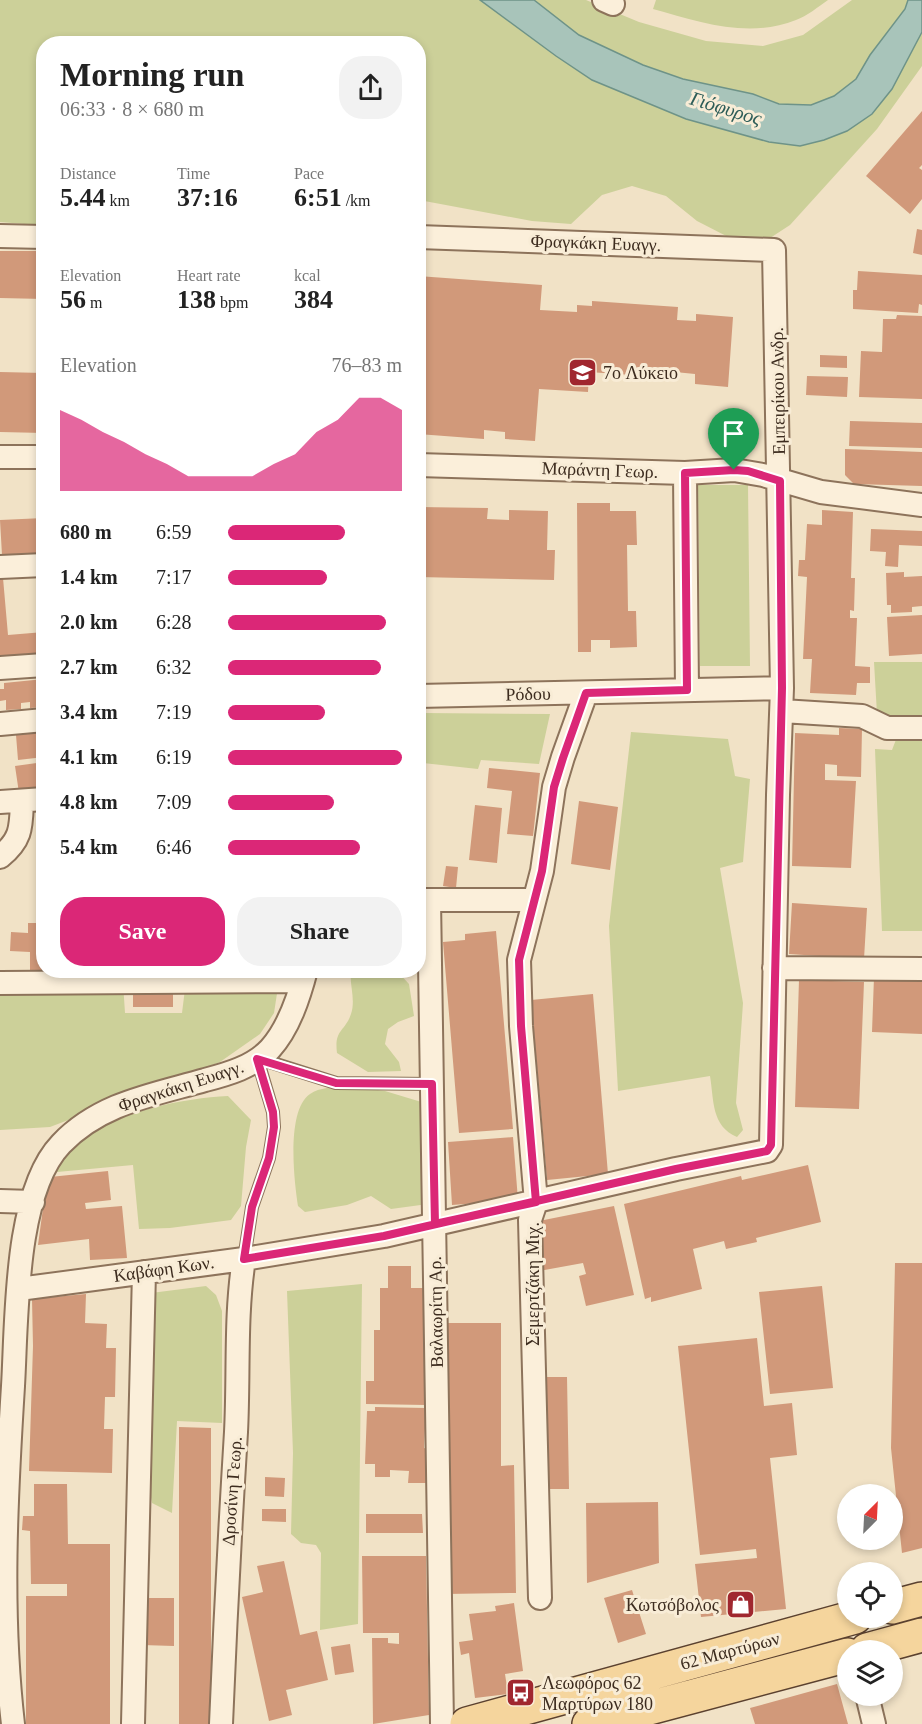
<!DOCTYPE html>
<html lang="en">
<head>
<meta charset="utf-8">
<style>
  :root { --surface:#fff; --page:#f2f2f2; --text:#222; --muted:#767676; --accent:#db2777 }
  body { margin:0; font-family:Georgia,serif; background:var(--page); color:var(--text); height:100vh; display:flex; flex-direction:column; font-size:22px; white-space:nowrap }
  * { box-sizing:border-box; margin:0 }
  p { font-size:20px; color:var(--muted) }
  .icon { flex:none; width:33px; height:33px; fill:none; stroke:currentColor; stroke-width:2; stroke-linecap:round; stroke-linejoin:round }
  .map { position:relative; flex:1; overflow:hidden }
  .drawer { position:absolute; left:36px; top:36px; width:390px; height:942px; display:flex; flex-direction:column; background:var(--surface); border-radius:24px; box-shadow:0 3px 9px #0003 }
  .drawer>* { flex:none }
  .needle { width:39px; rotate:24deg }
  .tools { position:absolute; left:837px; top:1484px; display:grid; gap:12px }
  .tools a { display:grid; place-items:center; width:66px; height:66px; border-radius:50%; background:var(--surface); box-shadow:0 3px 9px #0003; font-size:30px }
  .pin { position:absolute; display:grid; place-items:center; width:51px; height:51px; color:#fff; margin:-62px -26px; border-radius:50% 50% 50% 0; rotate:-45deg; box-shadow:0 0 6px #0007 }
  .pin .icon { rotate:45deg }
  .round { display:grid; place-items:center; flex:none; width:63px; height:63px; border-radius:24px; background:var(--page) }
  .head { display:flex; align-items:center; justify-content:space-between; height:102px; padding:0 24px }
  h1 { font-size:33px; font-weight:800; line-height:45px }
  .metrics { display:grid; grid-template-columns:repeat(3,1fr); gap:9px; height:102px; padding:6px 24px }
  .metrics div { display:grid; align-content:center }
  .metrics b { font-size:26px; font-weight:800 }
  .metrics small { font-size:16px; font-weight:400 }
  .metrics p { font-size:16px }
  .chart { height:168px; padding:12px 24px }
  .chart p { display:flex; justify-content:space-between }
  .chart svg { width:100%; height:108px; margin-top:6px; fill:var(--accent); opacity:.7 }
  .primary-button { display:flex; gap:12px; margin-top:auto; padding:12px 24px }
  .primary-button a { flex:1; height:69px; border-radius:24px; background:var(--accent); color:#fff; font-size:24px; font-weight:800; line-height:69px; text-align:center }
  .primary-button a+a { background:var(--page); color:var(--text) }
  ul { padding:0 24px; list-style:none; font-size:20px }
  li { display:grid; grid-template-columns:96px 72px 1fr; align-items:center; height:45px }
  li i { height:15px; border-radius:8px; background:var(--accent) }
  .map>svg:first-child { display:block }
  .green { fill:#ccd099 }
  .water { fill:#a8c4ba; stroke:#6e9388; stroke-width:1.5 }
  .building { fill:#d1997a }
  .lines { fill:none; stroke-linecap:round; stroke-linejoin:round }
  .lane-casing { stroke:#8d735b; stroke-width:14 }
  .street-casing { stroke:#8d735b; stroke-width:26 }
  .primary-casing { stroke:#5b412f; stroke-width:36 }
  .lane { stroke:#fbefda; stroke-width:10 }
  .street { stroke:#fbefda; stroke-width:22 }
  .primary { stroke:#f5d59d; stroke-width:33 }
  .route-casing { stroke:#fff; stroke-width:12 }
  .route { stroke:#db2777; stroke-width:8 }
  .labels { text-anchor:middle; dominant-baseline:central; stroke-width:6; stroke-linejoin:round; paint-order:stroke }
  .street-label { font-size:18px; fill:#3d2c1f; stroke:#f8ecd6 }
  .poi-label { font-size:18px; fill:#3d2c1f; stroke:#f8ecd6; text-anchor:start }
  .water-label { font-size:20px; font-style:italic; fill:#2e5d58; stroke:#f8ecd6 }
</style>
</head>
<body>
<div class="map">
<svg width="922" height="1724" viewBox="0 0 922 1724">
  <rect width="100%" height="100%" fill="#f1e2c6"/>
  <path class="green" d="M0,0h480l76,56 36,24 94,39 83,23 31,4 24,-6 23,-9 45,-42 30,-57v34l-45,63 -87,96 -26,17 -30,-2 -37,-19 -31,-25 -34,-10 -30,9 -31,29 -39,-3 -113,-21 -1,-156h-374v144l-7,37 -37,-3z
    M534,0h52l53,22 67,19 57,5 40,-11 49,-35h56l-3,9 -35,46 -14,24 -22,17 -23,9 -32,-1 -26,-10 -70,-15 -40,-14 -64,-30z
    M656,0h172c-10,7 -21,16 -32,20 -47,19 -97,2 -143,-11z
    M698,485h50l2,181h-50z
    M874,662h48v59l-39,-1 -6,-6z
    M422,713l128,1 -11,50 -58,-4 -3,9 -55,-6 -4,3v-47z
    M631,732l97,7 7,37 15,3 -7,83 -23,6 23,135 -7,100 7,27 -6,7c-26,-11 -23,-37 -27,-61l-92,15 -9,-165z
    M922,734v197h-40l-7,-182 17,1 5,-13z
    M351,971h46l12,13 5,32 -16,6 -10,7 -3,15 14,18 2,9 -33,1 -31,-19c-3,-24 8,-21 14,-39 5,-15 -2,-30 0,-43z
    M123,983l2,30h57l3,-24 93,-2 -4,26 -14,21 -40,28 -170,65 -50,3v-143z
    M356,1087l29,4 43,13v100l-37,5 -20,-13 -24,9 -42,7 -7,-6c-4,-25 -12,-96 12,-112 13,-9 32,-6 46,-7z
    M228,1096l23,24 -5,27 -5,59 -10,14 -61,8 -31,1 -6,-64 -87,8c13,-11 24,-24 38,-34 36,-28 100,-41 144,-43z
    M362,1284l-4,340 -38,6 1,-77 -5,-8 -15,-2 -10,-9 2,-81 -6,-162z
    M206,1286l10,9 6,16v112l-45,-2 -5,92 -20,-10 -6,-33 5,-177z"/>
  <path class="water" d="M480,0h54l45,35 64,30 40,14 70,15 26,10 32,1 23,-9 22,-17 14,-24 35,-46 3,-9h14v32l-30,57 -20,25 -25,17 -23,9 -24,6 -31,-4 -83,-23 -94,-39 -36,-24z"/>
  <path class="building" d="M922,111v54l-3,3 3,2v29l-12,15 -44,-38z
    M917,229l5,1v25l-9,-2z
    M0,251h44v48l-44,-1z
    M858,271l64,4v30l-3,-1 -1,9 -65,-4v-19h4z
    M418,276l124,9 -2,25 37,2v-7l15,1v-5l86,6 -1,13 19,1v-7l37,3 -5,70 -33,-3v-10l-20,-2 -1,6 -85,-6 -1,20 -49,-3 -4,52 -30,-2v-7l-21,-2v9l-66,-5z
    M897,315l25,1v83l-63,-2 2,-46 21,1 1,-33h13z
    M820,355l27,1v12l-27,-1z
    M0,372l44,1v60l-44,-1z
    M807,376l41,1 -1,20 -41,-2z
    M850,421l72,2v25l-73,-2z
    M845,449l77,3v34l-68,-2 -9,-9z
    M577,503h33v8h26l1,34h-10l1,66h8l1,36 -27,1v-8h-19v12h-13z
    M418,507l70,1 -1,11 22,1v-10l39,1 -1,39h8l-1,30 -136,-3z
    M822,510l31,2 -2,66h4l-1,33 -4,-1v8h7l-2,48 15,1v16h-13l-1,12 -46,-2 2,-34h-9l4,-82 -9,-1 1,-16h6l2,-36 15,1z
    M44,518v40l-35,2v-5h-7l-2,-35z
    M871,529l51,2v15l-23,-1 -1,22 -13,-1 1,-14 -16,-1z
    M904,572v5l18,-1v30l-10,1v5l-21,1v-8h-4l-1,-32z
    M3,578l5,57 36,-3v26l-44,4v-83z
    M922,615v39l-33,2 -2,-39z
    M44,679v28l-14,1v-6l-9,1v6l-15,1v-10l-6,1v-12h4v-6z
    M839,728l23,1 -1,48 -24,-1v-11l-12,-1v16l31,1 -5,87 -59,-2 3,-133 44,2z
    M44,732v25l-26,3 -2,-25z
    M44,762v28l-25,3 -4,-27z
    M489,768l51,5 -7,63 -26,-2 5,-43 -25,-3z
    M579,801l39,6 -8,63 -39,-6z
    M475,805l27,3 -5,55 -28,-3z
    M446,866l12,1 -2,21 -13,-2z
    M792,903l75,5 -3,51 -75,-5z
    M28,923h16v47h-14v-18l-20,-1 1,-19 17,1z
    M496,931l17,198 -54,4 -16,-191 22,-2v-6z
    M874,977l48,2v55l-50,-2z
    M799,980l65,2 -5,127 -64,-2z
    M133,989l40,1v17h-40z
    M593,994l15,180 -61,6 -16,-180z
    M513,1137l5,63 -66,5 -4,-63z
    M808,1165l13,57 -65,16 1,4 -31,7 -2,-8 -31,8 9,40 -51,13v-5l-6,2 -21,-95 117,-28 1,4z
    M108,1171l3,29 -26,3 1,6 36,-3 5,52 -37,2 -1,-21 -51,6 5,-37 7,-31z
    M614,1206l20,89 -48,11 -7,-30 7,-2 -3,-11 -44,8v-50z
    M895,1263h27v285l-20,5 -11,-105z
    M388,1266h23v22h16l-1,117 -60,-1v-23h8v-51h6v-42h8z
    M822,1286l11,102 -63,6 -11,-102z
    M86,1294l-1,29 22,1 -1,24h10l-1,49h-10l-1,32h9l-1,44 -83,-2 4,-125 -1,-47z
    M446,1323h55v143l13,-1 2,128 -70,1z
    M757,1338l7,68 28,-3 5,52 -27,3 16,151 -85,8 -6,-53 62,-6 -1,-9 -56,6 -22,-209z
    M545,1377h22l2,112h-22z
    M375,1407l51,1 -2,40 3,1 -1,34h-18l1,-12 -19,-1v7h-15v-13h-10l2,-53h8z
    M179,1427l32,1v296h-32z
    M265,1477l20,1 -1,19 -19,-1z
    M34,1484h33l1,60h42v180h-84v-128h41v-12h-36l-1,-53 -8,-1 1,-14h11z
    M658,1502l1,61 -72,20 -1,-80z
    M262,1509h24v13l-24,-1z
    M366,1514h56l1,19h-57z
    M362,1556h64l3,159 -56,9 -1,-86h16v5l11,1v-11h-36z
    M284,1561l16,74 17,-4 11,49 -42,10 6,25 -23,6 -27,-124 21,-5 -6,-26z
    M632,1590l14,44 -28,9 -14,-45z
    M142,1598h32v48l-32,-1z
    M514,1603l9,68 -18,3 3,20 -33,4 -6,-45 -8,2 -2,-13 14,-2 -4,-26 27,-3 -1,-5z
    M350,1644l4,28 -19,3 -4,-28z
    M837,1684l11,40h-93l-5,-16z"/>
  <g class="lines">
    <defs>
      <path id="lane" d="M244,1259l8,-52 17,-49 5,-31 -1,-15 -16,-54 79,25 96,1"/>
      <path id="street" d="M604,0l9,4
        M0,236l44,1
        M0,457h44
        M418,465l267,8 49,-3 29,5 58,17 101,13
        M685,473l2,217
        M0,567l44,-2
        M0,668l44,-3
        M418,696l364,-8
        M782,711l80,5 25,12h35
        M0,724l44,-4
        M0,802l44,-3
        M0,857c22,-18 21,-30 22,-56
        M418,900h116
        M429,900l13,824
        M774,968l148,1
        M0,983l303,-2
        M0,1201l33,1
        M19,1289l225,-30 140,-23 292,-67 91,-18 4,-6 7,-350 4,-107 -8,-438 -356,-13
        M540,1598l-10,-378 6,-18 -15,-176 -2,-66 23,-89 12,-84 9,-30 23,-64
        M867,1695l7,29
        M13,1724c-13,-112 -7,-226 0,-338 4,-66 1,-193 48,-242 39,-41 92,-49 144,-64 23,-6 48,-13 65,-31 19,-21 29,-52 36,-79
        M133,1724l11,-452
        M221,1724c4,-97 9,-195 15,-292 3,-58 -1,-116 8,-173"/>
      <path id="primary" d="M892,1607l30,-8
        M867,1650l55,-15
        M467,1724l388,-107
        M589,1724l259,-69"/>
    </defs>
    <use href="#lane" class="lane-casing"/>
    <use href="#street" class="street-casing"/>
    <use href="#primary" class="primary-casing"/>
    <use href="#lane" class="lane"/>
    <use href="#street" class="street"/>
    <use href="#primary" class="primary"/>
  </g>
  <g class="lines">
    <defs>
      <path id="route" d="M734,470l-49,3 2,217 -101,3 -23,65 -9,29 -12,84 -23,89 2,66 15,176 -101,22 -3,-140 -96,-1 -79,-24 16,53 1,15 -5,31 -17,49 -8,52 140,-23 292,-67 91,-18 4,-6 11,-457 -2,-207 -32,-10 -14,-1"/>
    </defs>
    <use href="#route" class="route-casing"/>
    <use href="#route" class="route"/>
  </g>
  <defs>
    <symbol id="school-square" viewBox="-11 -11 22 22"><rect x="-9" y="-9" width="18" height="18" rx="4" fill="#a0272f" stroke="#f8ecd6"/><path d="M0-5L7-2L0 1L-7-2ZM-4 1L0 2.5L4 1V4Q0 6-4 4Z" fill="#fff"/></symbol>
    <symbol id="shop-square" viewBox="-11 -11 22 22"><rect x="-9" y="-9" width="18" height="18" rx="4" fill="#a0272f" stroke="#f8ecd6"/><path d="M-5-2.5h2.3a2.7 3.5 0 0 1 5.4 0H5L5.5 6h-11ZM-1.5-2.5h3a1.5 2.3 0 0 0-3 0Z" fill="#fff"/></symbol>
    <symbol id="bus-square" viewBox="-11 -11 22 22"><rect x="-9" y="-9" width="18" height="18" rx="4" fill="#a0272f" stroke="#f8ecd6"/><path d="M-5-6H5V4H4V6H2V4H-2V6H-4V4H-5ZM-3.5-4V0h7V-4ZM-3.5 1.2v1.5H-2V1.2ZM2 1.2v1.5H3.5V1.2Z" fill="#fff"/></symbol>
  </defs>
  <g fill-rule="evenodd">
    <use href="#school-square" x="566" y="356" width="33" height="33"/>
    <use href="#shop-square" x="724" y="1588" width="33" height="33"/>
    <use href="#bus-square" x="504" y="1676" width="33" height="33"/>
  </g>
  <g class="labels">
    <g class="street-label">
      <text transform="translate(596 243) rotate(2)">Φραγκάκη Ευαγγ.</text>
      <text transform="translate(778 391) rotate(-91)">Εμπειρίκου Ανδρ.</text>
      <text transform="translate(600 470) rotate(2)">Μαράντη Γεωρ.</text>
      <text transform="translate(528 694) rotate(-1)">Ρόδου</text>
      <text transform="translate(181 1086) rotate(-18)">Φραγκάκη Ευαγγ.</text>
      <text transform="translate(164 1269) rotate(-8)">Καβάφη Κων.</text>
      <text transform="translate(533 1284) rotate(-90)">Σεμερτζάκη Μιχ.</text>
      <text transform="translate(436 1312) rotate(-91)">Βαλαωρίτη Αρ.</text>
      <text transform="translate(232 1491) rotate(-86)">Δροσίνη Γεωρ.</text>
      <text transform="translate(730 1651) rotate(-15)">62 Μαρτύρων</text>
    </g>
    <g class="poi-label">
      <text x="603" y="373">7o Λύκειο</text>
      <text x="719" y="1605" text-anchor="end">Κωτσόβολος</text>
      <text x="542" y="1683">Λεωφόρος 62<tspan x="542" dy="21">Μαρτύρων 180</tspan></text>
    </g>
    <g class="water-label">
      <text transform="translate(726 108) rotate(17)">Γιόφυρος</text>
    </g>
  </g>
</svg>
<div class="tools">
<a><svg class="needle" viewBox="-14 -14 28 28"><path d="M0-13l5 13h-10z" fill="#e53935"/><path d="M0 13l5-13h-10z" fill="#767676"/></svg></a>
<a><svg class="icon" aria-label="locate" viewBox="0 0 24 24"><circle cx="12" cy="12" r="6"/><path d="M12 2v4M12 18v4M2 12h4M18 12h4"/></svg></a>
<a><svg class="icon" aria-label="layers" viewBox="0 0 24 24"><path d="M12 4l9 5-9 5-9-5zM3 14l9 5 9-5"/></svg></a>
</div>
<div class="pin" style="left:734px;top:470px;background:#1e9e55"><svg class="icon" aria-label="arrive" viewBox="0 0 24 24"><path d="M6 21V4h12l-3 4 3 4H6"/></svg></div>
<section class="drawer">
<div class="head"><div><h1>Morning run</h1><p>06:33 · 8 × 680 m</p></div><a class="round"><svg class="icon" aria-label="share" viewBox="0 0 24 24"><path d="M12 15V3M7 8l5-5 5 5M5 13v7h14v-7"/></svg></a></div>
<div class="metrics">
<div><p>Distance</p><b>5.44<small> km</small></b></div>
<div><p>Time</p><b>37:16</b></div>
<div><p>Pace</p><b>6:51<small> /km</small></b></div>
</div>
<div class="metrics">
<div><p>Elevation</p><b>56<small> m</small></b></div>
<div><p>Heart rate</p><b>138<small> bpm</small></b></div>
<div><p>kcal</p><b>384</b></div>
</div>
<div class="chart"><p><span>Elevation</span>76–83 m</p>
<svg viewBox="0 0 160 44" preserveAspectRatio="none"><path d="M0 44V11L10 15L20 20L30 24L40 29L50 33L60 38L70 38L80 38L90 38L100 33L110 29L120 20L130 15L140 6L150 6L160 11V44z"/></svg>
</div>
<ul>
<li><b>680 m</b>6:59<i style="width:67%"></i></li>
<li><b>1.4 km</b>7:17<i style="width:57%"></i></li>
<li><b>2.0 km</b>6:28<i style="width:91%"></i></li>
<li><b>2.7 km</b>6:32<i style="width:88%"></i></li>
<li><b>3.4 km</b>7:19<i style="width:56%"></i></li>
<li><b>4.1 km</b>6:19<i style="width:100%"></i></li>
<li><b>4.8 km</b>7:09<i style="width:61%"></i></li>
<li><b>5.4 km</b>6:46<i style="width:76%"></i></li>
</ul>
<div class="primary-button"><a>Save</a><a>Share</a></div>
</section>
</div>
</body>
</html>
